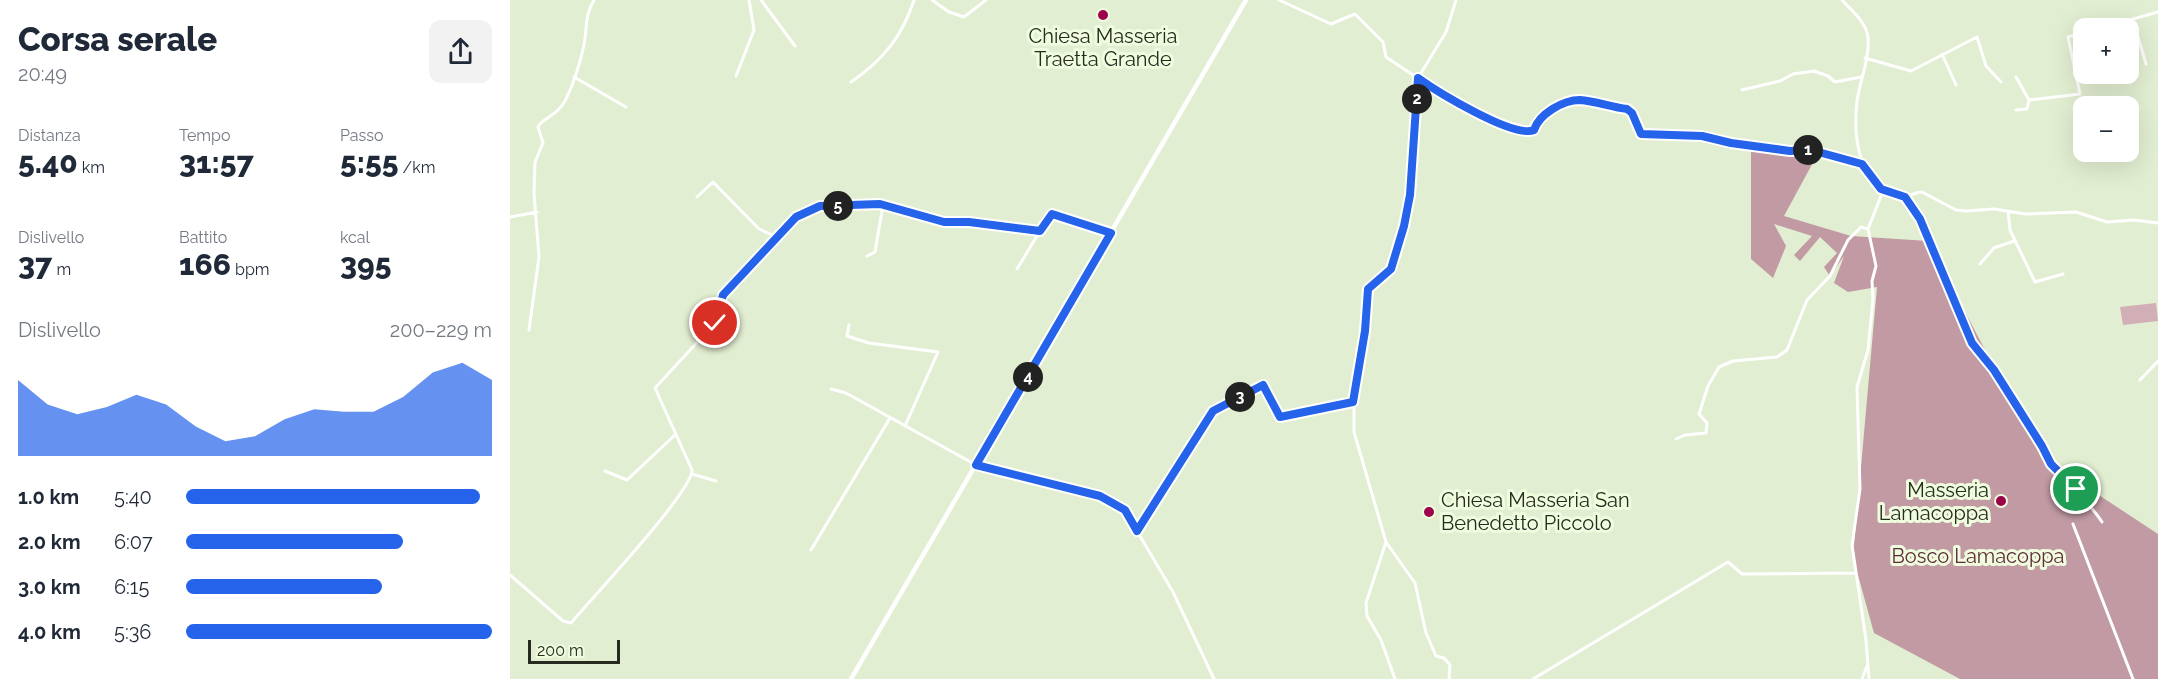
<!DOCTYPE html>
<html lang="it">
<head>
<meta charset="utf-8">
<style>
  :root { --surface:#fff; --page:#f2f2f3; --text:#1f2937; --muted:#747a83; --accent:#2563eb }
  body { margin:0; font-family:Raleway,sans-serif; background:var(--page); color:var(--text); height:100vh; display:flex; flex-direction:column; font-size:22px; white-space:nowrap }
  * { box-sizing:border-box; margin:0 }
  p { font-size:20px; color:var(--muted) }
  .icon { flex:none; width:33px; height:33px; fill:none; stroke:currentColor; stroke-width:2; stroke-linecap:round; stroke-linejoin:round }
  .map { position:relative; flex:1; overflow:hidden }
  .panel { display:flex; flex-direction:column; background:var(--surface); width:510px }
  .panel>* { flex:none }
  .controls { position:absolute; left:1563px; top:18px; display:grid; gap:12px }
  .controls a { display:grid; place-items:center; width:66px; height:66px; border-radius:12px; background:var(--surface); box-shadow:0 6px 24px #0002; font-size:30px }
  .scale { position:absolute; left:18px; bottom:15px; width:92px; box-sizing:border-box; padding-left:6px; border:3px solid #262a1f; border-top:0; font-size:16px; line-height:21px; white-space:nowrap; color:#262a1f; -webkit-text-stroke:4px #effcde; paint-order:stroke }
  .pin { position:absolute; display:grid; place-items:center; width:51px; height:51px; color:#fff; margin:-26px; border:3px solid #fff; border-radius:50%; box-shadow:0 2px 6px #0007 }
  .km { position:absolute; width:30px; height:30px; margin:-15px; border-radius:50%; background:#222; color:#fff; font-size:16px; line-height:30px; text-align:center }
  .round { display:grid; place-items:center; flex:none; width:63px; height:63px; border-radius:12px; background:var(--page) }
  .head { display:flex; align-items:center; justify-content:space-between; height:102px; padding:0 18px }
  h1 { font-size:33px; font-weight:800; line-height:45px }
  .figures { display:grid; grid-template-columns:repeat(3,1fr); gap:9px; height:102px; padding:6px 18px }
  .figures div { display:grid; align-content:center }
  .figures b { font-size:30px; font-weight:800 }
  .figures small { font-size:16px; font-weight:400 }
  .figures p { font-size:16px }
  .chart { height:168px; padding:12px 18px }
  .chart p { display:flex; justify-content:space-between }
  .chart svg { width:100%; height:108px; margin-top:6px; fill:var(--accent); opacity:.7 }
  ul { padding:0 18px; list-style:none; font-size:20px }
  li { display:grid; grid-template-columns:96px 72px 1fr; align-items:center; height:45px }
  li i { height:15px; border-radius:8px; background:var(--accent) }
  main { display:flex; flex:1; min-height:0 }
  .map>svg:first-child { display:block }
  .green { fill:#d2afb6 }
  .forest { fill:#c19aa3 }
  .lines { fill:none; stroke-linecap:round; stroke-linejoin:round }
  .street { stroke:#fff; stroke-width:3 }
  .secondary { stroke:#fff; stroke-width:4.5 }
  .route-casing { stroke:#fff; stroke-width:12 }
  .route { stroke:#2563eb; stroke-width:8 }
  .poi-dot { fill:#9d034b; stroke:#effcde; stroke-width:2 }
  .labels { text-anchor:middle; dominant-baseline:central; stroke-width:6; stroke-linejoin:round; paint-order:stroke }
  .poi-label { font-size:20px; fill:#262a1f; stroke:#effcde }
  .park-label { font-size:20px; fill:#5f2a3a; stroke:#effcde }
</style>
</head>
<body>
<main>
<section class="panel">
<div class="head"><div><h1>Corsa serale</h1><p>20:49</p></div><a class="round"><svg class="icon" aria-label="share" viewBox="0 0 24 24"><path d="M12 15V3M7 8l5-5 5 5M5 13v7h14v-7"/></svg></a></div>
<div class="figures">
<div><p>Distanza</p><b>5.40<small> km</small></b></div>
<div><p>Tempo</p><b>31:57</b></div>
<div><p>Passo</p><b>5:55<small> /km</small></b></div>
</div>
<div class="figures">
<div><p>Dislivello</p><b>37<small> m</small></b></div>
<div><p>Battito</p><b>166<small> bpm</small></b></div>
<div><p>kcal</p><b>395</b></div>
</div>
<div class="chart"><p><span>Dislivello</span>200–229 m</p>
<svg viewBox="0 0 160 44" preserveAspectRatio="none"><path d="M0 44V13L10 23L20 27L30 24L40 19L50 23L60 32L70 38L80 36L90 29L100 25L110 26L120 26L130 20L140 10L150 6L160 13V44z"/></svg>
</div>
<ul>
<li><b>1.0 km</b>5:40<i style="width:96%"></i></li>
<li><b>2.0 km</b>6:07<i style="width:71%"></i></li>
<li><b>3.0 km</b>6:15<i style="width:64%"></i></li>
<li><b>4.0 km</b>5:36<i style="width:100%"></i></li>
</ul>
</section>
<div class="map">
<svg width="1648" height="679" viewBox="0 0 1648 679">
  <rect width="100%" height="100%" fill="#e2eed1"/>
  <path class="green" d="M1646,303l2,18 -35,4 -3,-18z"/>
  <path class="forest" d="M1241,150l65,7 -32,59 67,20 77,5 113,216 117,77v145h-198l-86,-46 -21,-76 24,-270 -29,5 -14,-9 10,-27 -14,20 -6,-9 13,-14 -17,-16 -20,24 -6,-6 18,-19 -38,-12 12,22 -13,32 -22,-19z"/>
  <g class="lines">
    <path class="street" d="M251,0l34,46
      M422,0l17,12 15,5 22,-17
      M769,0l52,24 24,-10 28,28 3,15c24,16 123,85 148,73 5,-16 29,-30 46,-29 15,0 31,6 47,8l5,4 9,21 62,2 28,7 59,8 21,-1 51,14
      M1332,0c10,11 24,22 26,37 2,20 -8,44 -11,64 -4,33 1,90 43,96 8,1 14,-5 22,-5l34,18 10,1 28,-2 31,5 51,-2 31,10 26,-2 25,3
      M1623,20l13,44
      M1591,28l57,-16
      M1432,54l14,31
      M1355,58l46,13 66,-34 9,29 15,16
      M226,76l18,-46 -5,-30
      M64,77l52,30
      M1506,77l13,23 51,-6 -12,-57 16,-5
      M341,82c32,-22 51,-45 63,-82
      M1232,90l38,-9 13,-7 21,-3 14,5 7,6 26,-5
      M1506,110l11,-1 2,-9
      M187,197l16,-15 46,47 18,8
      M1395,197l15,22 52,124 22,27 48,76c12,30 43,49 60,76
      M1498,211l2,19 25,52 28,-8
      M0,217l27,-5
      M357,256l8,-4 8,-47
      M1470,264l14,-16 20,-7
      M507,269l23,-38
      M339,325l-2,11 22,7 69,9 -33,74
      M19,330l10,-73 -5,-64 1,-31 8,-19 -5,-16c3,-8 21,-12 28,-28 8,-16 14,-36 18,-54 3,-16 1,-31 10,-45
      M1630,380l18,-19
      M321,389l15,4 130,72 124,31 25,14 12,21 76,-120 50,-26 17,32 74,-15
      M1166,439l9,-4 21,-2 1,-10 -8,-9 9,-28 11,-19 14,-6 44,-4 10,-7 20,-50 23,-24 18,-36 13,-13 7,2
      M95,471l22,9 48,-45
      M182,474l24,7
      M1563,524l60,155
      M627,531l36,61 41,87
      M876,542l29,41 11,50 10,23 8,2 6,7 -1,14
      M301,550l79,-132
      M0,575l53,46 8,2c19,-23 122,-132 121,-153l-37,-82 60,-65 8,-28 73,-78 24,-11 60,-2 64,18h25l71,9 12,-17 59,19
      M885,679l-14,-39 -14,-24 -1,-13 20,-61 -32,-110v-30l11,-71 3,-42 2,-4 19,-12 15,-47 6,-31 8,-117 28,-46 10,-32
      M1023,679l195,-117 14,12 114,-1
      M1352,679l5,-13
      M1359,679l-3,-39 -14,-95 8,-56 -3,-102 11,-37 5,-51 -1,-18 4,-15 -8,-37 13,-33v-7"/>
    <path class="secondary" d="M341,679l395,-679"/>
  </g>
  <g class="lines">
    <defs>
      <path id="route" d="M205,323l8,-28 73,-78 24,-11 60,-2 64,18h25l71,9 12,-17 59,19 -135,232 124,31 25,14 12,21 76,-120 50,-26 17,32 73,-15 12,-71 3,-42 23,-20 13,-43 6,-31 8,-117c18,13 96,61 116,52 5,-16 29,-30 46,-30 15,1 31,7 47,9l5,4 9,21 61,2 29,7 59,8 21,-1 51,14 19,25 24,8 15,22 52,124 22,27 48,76 9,18 25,25"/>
    </defs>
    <use href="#route" class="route-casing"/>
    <use href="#route" class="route"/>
  </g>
  <g class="poi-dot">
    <circle cx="593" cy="15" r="6"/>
    <circle cx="1491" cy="501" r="6"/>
    <circle cx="919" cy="512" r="6"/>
  </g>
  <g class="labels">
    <g class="poi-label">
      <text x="593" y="36">Chiesa Masseria<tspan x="593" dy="23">Traetta Grande</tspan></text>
      <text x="1479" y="490" text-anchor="end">Masseria<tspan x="1479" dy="23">Lamacoppa</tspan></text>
      <text x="931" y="500" text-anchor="start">Chiesa Masseria San<tspan x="931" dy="23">Benedetto Piccolo</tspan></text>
    </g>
    <g class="park-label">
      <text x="1468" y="556">Bosco Lamacoppa</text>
    </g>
  </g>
</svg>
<div class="controls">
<a>+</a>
<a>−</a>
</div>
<div class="scale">200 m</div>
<div class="pin" style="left:1566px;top:489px;background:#1e9e55"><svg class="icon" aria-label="arrive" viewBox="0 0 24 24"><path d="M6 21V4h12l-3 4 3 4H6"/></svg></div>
<div class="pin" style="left:205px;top:323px;background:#d93025"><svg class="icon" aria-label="check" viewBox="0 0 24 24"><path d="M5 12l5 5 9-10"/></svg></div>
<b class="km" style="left:1298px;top:150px">1</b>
<b class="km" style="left:907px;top:99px">2</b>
<b class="km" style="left:730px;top:397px">3</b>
<b class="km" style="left:518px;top:377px">4</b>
<b class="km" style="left:328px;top:206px">5</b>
</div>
</main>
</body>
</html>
